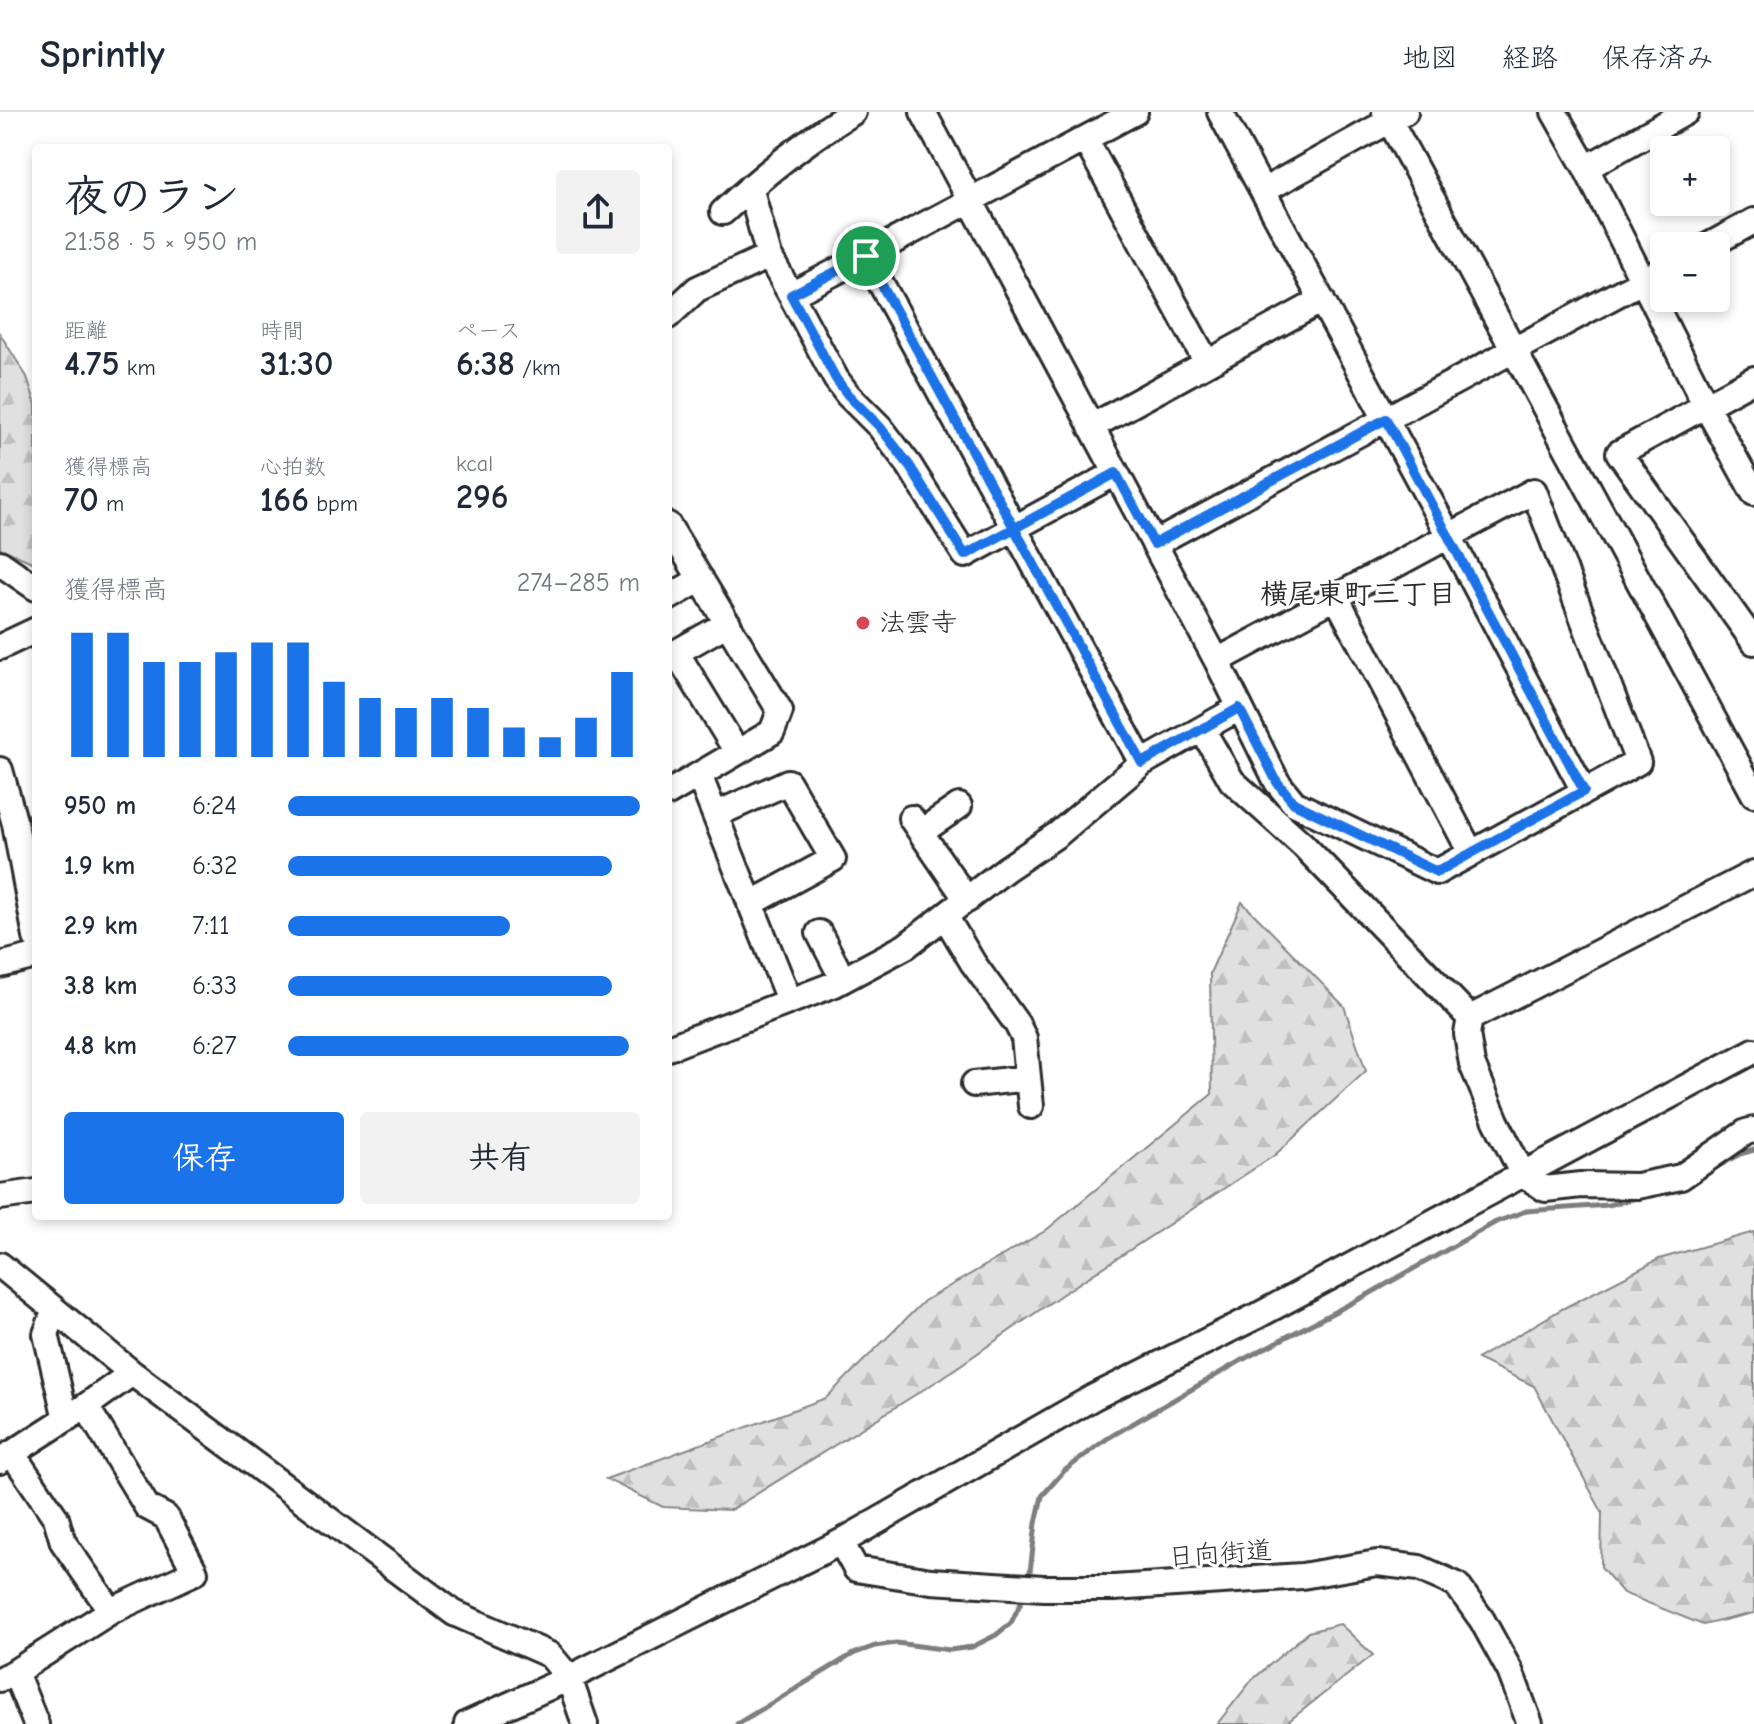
<!DOCTYPE html>
<html lang="ja">
<head>
<meta charset="utf-8">
<style>
  :root { --surface:#fff; --page:#f2f2f3; --text:#1f2937; --muted:#747a83; --line:#e0e1e3; --accent:#1a73e8 }
  body { margin:0; font-family:"Comic Neue","Klee One",sans-serif; background:var(--page); color:var(--text); height:100vh; display:flex; flex-direction:column; font-size:30px; white-space:nowrap }
  * { box-sizing:border-box; margin:0 }
  p { font-size:26px; color:var(--muted) }
  .icon { flex:none; width:44px; height:44px; fill:none; stroke:currentColor; stroke-width:2; stroke-linecap:round; stroke-linejoin:round }
  .map { position:relative; flex:1; overflow:hidden }
  .side { position:absolute; left:32px; top:32px; width:640px; height:1076px; display:flex; flex-direction:column; background:var(--surface); border-radius:8px; box-shadow:0 4px 12px #0003 }
  .side>* { flex:none }
  .controls { position:absolute; left:1650px; top:24px; display:grid; gap:16px }
  .controls a { display:grid; place-items:center; width:80px; height:80px; border-radius:8px; background:var(--surface); box-shadow:0 4px 12px #0003; font-size:40px }
  .pin { position:absolute; display:grid; place-items:center; width:68px; height:68px; color:#fff; margin:-34px; border:4px solid #fff; border-radius:50%; box-shadow:0 2px 8px #0007 }
  .round { display:grid; place-items:center; flex:none; width:84px; height:84px; border-radius:8px; background:var(--page) }
  .headline { display:flex; align-items:center; justify-content:space-between; height:136px; padding:0 32px }
  h1 { font-size:44px; font-weight:700; line-height:60px }
  .stats { display:grid; grid-template-columns:repeat(3,1fr); gap:12px; height:136px; padding:8px 32px }
  .stats div { display:grid; align-content:center }
  .stats b { font-size:34px; font-weight:700 }
  .stats small { font-size:22px; font-weight:400 }
  .stats p { font-size:22px }
  .chart { height:224px; padding:16px 32px }
  .chart p { display:flex; justify-content:space-between }
  .chart svg { width:100%; height:144px; margin-top:8px; stroke:var(--accent); stroke-width:6 }
  .primary-button { display:flex; gap:16px; margin-top:auto; padding:16px 32px }
  .primary-button a { flex:1; height:92px; border-radius:8px; background:var(--accent); color:#fff; font-size:32px; font-weight:700; line-height:92px; text-align:center }
  .primary-button a+a { background:var(--page); color:var(--text) }
  ul { padding:0 32px; list-style:none; font-size:26px }
  li { display:grid; grid-template-columns:128px 96px 1fr; align-items:center; height:60px }
  li i { height:20px; border-radius:10px; background:var(--accent) }
  header { display:flex; align-items:center; gap:48px; box-sizing:border-box; height:112px; padding:0 40px; background:var(--surface); border-bottom:2px solid var(--line) }
  header strong { font-size:38px }
  nav { display:flex; gap:44px; margin-inline-start:auto; font-size:28px }
  .map>svg:first-child { display:block }
  .forest { fill:url(#forest-firs); stroke:#868686; stroke-width:2 }
  .lines { fill:none; stroke-linecap:round; stroke-linejoin:round }
  .stream { stroke:#7e7e7e; stroke-width:5 }
  .minor-casing { stroke:#2b2b2b; stroke-width:30 }
  .minor { stroke:#fff; stroke-width:24 }
  .route-casing { stroke:#fff; stroke-width:16 }
  .route { stroke:#1a73e8; stroke-width:10 }
  .poi-dot { fill:#d1495b; stroke:#fff; stroke-width:3 }
  .labels { text-anchor:middle; dominant-baseline:central; stroke-width:6; stroke-linejoin:round; paint-order:stroke }
  .poi-label { font-size:26px; fill:#2b2b2b; stroke:#fff; text-anchor:start }
  .street-label { font-size:26px; fill:#2b2b2b; stroke:#fff }
  .neighbourhood-label { font-size:28px; font-weight:bold; fill:#2b2b2b; stroke:#fff }
</style>
</head>
<body>
<header>
<strong>Sprintly</strong>
<nav><a>地図</a><a>経路</a><a>保存済み</a></nav>
</header>
<div class="map">
<svg width="1754" height="1612" viewBox="0 0 1754 1612">
  <defs>
    <pattern id="forest-firs" width="22" height="20" patternUnits="userSpaceOnUse" patternTransform="scale(2)"><rect width="22" height="20" fill="#e0e0e0"/><path d="M5 1l3.5 6h-7zM16 11l3.5 6h-7z" fill="#c0c0c0"/></pattern>
  </defs>
  <rect width="100%" height="100%" fill="#fff"/>
  <filter id="ink" filterUnits="userSpaceOnUse"><feTurbulence type="fractalNoise" baseFrequency=".0125" numOctaves="2"/><feDisplacementMap in="SourceGraphic" scale="16" xChannelSelector="R" yChannelSelector="G"/><feConvolveMatrix kernelMatrix="1 2 1 2 8 2 1 2 1" color-interpolation-filters="sRGB"/></filter>
  <g filter="url(#ink)">
    <path class="forest" d="M0,222l27,43 9,28v159l-36,-16z
      M1242,790l102,104 22,65 -91,84 -214,140 -119,83 -211,132 -68,-3 -57,-28 220,-81 98,-97 121,-70 167,-137 -2,-121z
      M1754,1120v381l-51,12 -80,-32 -22,-26 1,-55 -68,-126 -57,-27 85,-50 97,-50z
      M1340,1512l33,31 -88,69h-68l35,-44 56,-48z"/>
    <g class="lines">
      <path class="stream" d="M1714,1056l26,-14 14,-4
        M1029,1468l7,-57 6,-27 22,-25 44,-33 134,-78 127,-66 127,-72 30,-11 82,-6 45,-11
        M737,1612l116,-70 22,-8 21,-3 54,7 22,-3 24,-12 15,-12 10,-21"/>
      <defs>
        <path id="minor" d="M923,0l294,549
          M1135,0l-269,144 276,507
          M1220,0l229,424 85,-45 104,271 -201,110 -143,-69 -17,-21 -60,-121 232,-125 135,255
          M1385,0l369,682
          M1554,0l32,56 100,-56
          M1085,27l122,224
          M1586,56l120,238 48,87
          M750,75l19,69 22,39 75,-39
          M1263,79l142,-79
          M723,100c40,-37 83,-72 130,-100
          M1708,134l46,-25
          M791,183l45,84 12,16 32,32 29,38 56,90 151,-82
          M668,204l29,-27 72,-33
          M1754,267l-135,74 135,189
          M1091,315l231,-127
          M668,413l112,186 -8,21 -104,61
          M1154,432l510,-275
          M0,451l36,25
          M1336,485l135,256
          M668,486l33,-19
          M0,535l36,-17
          M676,540l61,100
          M668,545l60,-34
          M1202,617l30,52 71,64 167,173 -3,16 5,30 24,57 26,52 23,16 36,-4 56,1 44,-9 65,-45 8,-2
          M0,658l15,54 21,113
          M699,663l90,225
          M715,703l73,-33 45,77 -83,45
          M911,706l56,82
          M921,720l38,-26
          M945,804l28,47 44,61 7,14 7,68
          M819,821l17,33
          M0,853l36,-9
          M1470,906l284,-145
          M668,936l167,-64 71,-38 100,-77 52,-35 84,-71 97,-55
          M974,972l54,-6
          M0,1085l36,-5
          M0,1153l132,108 322,240 96,42 19,23 16,46
          M55,1198l-9,24 20,85
          M12,1341l44,65 7,24 48,69
          M0,1349l86,-55 46,-33
          M841,1430l15,27 75,12 113,7h69l189,-12 75,-13 42,5 38,17 25,35 28,51 20,53
          M15,1560l21,52
          M0,1567l15,-7 96,-61 84,-39 -29,-55 -19,-10 -61,-101
          M467,1612l102,-46 272,-136 253,-145 165,-82 495,-264"/>
      </defs>
      <use href="#minor" class="minor-casing"/>
      <use href="#minor" class="minor"/>
    </g>
  </g>
  <g class="lines" filter="url(#ink)">
    <defs>
      <path id="route" d="M866,144l276,507 97,-55 38,74 17,21 143,69 147,-81 -198,-372 -232,125 -38,-71 -151,82 -56,-90 -29,-38 -32,-32 -12,-16 -45,-84 75,-39"/>
    </defs>
    <use href="#route" class="route-casing"/>
    <use href="#route" class="route"/>
  </g>
  <circle class="poi-dot" cx="863" cy="511" r="8"/>
  <g class="labels">
    <g class="poi-label">
      <text x="879" y="511">法雲寺</text>
    </g>
    <g class="street-label">
      <text transform="translate(1220 1442) rotate(-4)">日向街道</text>
    </g>
    <g class="neighbourhood-label">
      <text x="1358" y="482">横尾東町三丁目</text>
    </g>
  </g>
</svg>
<div class="controls">
<a>+</a>
<a>−</a>
</div>
<div class="pin" style="left:866px;top:144px;background:#1e9e55"><svg class="icon" aria-label="arrive" viewBox="0 0 24 24"><path d="M6 21V4h12l-3 4 3 4H6"/></svg></div>
<section class="side">
<div class="headline"><div><h1>夜のラン</h1><p>21:58 · 5 × 950 m</p></div><a class="round"><svg class="icon" aria-label="share" viewBox="0 0 24 24"><path d="M12 15V3M7 8l5-5 5 5M5 13v7h14v-7"/></svg></a></div>
<div class="stats">
<div><p>距離</p><b>4.75<small> km</small></b></div>
<div><p>時間</p><b>31:30</b></div>
<div><p>ペース</p><b>6:38<small> /km</small></b></div>
</div>
<div class="stats">
<div><p>獲得標高</p><b>70<small> m</small></b></div>
<div><p>心拍数</p><b>166<small> bpm</small></b></div>
<div><p>kcal</p><b>296</b></div>
</div>
<div class="chart"><p><span>獲得標高</span>274–285 m</p>
<svg viewBox="0 0 160 44" preserveAspectRatio="none"><path d="M5 44V6M15 44V6M25 44V15M35 44V15M45 44V12M55 44V9M65 44V9M75 44V21M85 44V26M95 44V29M105 44V26M115 44V29M125 44V35M135 44V38M145 44V32M155 44V18"/></svg>
</div>
<ul>
<li><b>950 m</b>6:24<i style="width:100%"></i></li>
<li><b>1.9 km</b>6:32<i style="width:92%"></i></li>
<li><b>2.9 km</b>7:11<i style="width:63%"></i></li>
<li><b>3.8 km</b>6:33<i style="width:92%"></i></li>
<li><b>4.8 km</b>6:27<i style="width:97%"></i></li>
</ul>
<div class="primary-button"><a>保存</a><a>共有</a></div>
</section>
</div>
</body>
</html>
